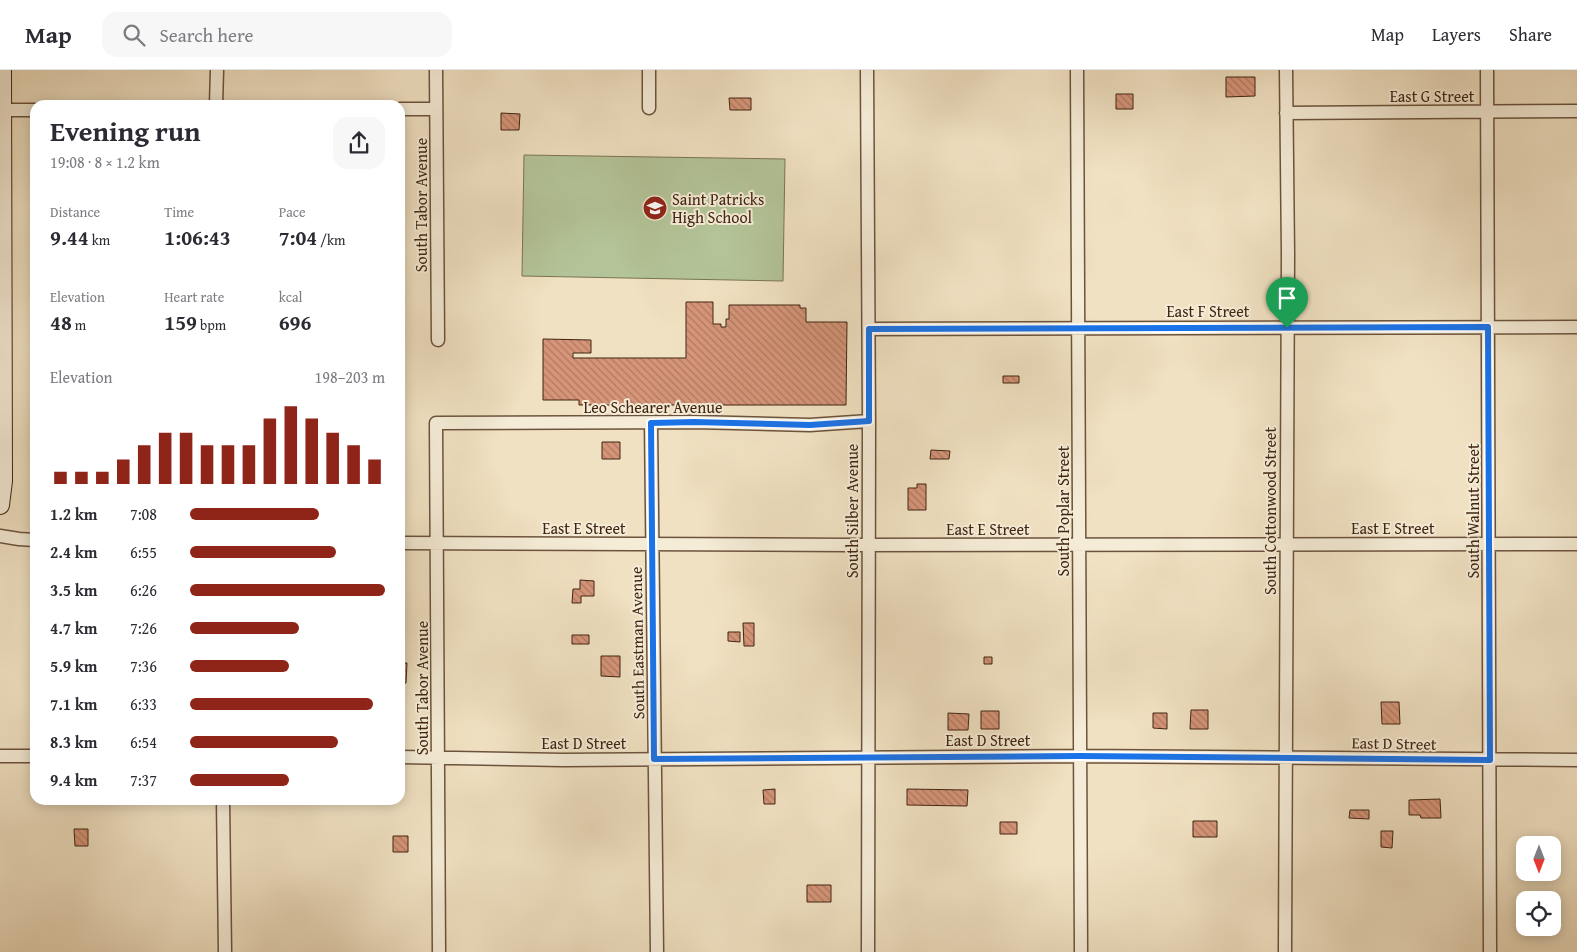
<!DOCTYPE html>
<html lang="en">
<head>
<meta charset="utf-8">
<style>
  :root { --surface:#fff; --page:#f7f7f7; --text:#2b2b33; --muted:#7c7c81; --line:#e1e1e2; --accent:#8f2418 }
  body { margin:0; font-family:"Gentium Book Plus",serif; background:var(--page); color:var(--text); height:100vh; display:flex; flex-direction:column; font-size:19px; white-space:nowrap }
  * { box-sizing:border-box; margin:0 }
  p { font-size:16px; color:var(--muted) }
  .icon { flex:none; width:28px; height:28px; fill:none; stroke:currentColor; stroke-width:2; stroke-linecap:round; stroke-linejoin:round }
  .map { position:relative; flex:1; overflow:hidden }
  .drawer { position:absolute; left:30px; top:30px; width:375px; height:705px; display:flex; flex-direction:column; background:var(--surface); border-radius:15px; box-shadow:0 2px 12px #0003 }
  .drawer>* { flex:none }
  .needle { width:32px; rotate:180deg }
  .controls { position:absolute; left:1516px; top:766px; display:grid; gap:10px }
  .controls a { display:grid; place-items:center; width:45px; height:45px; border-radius:10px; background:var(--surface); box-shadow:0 2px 12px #0003; font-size:25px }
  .pin { position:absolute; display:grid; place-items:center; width:42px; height:42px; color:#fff; margin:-51px -21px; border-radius:50% 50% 50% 0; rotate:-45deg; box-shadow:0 0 5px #0007 }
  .pin .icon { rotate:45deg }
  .round { display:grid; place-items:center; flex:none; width:52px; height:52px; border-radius:15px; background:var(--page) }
  .summary { display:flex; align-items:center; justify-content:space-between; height:85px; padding:0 20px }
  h1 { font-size:28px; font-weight:700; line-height:38px }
  .metrics { display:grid; grid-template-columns:repeat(3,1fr); gap:8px; height:85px; padding:5px 20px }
  .metrics div { display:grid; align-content:center }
  .metrics b { font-size:21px; font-weight:700 }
  .metrics small { font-size:14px; font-weight:400 }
  .metrics p { font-size:14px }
  .chart { height:140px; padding:10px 20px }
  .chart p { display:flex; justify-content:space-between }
  .chart svg { width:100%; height:90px; margin-top:5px; stroke:var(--accent); stroke-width:6 }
  ul { padding:0 20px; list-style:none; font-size:16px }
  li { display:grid; grid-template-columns:80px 60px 1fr; align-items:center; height:38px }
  li i { height:12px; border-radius:6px; background:var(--accent) }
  header { display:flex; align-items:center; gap:30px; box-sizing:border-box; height:70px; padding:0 25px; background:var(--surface); border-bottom:1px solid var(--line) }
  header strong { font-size:24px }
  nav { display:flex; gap:28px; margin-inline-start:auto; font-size:18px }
  .search { width:350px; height:45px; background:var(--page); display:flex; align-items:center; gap:12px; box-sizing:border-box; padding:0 18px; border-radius:15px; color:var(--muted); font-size:19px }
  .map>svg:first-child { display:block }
  .pitch { fill:#b3c498; stroke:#7a7454 }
  .building { fill:url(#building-back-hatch); stroke:#402411 }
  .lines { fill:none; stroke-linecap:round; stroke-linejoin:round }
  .minor-casing { stroke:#6c533d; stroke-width:15 }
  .secondary-casing { stroke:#402411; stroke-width:20 }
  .minor { stroke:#f5ecd7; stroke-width:12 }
  .secondary { stroke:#f5ecd7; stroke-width:18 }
  .route-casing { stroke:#fff; stroke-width:10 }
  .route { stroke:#1a73e8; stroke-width:6 }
  .labels { text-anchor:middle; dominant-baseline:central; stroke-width:4; stroke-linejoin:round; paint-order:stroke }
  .street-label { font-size:16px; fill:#402411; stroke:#f5ecd7 }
  .poi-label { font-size:16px; fill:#402411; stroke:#f5ecd7; text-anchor:start }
</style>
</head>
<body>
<header>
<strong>Map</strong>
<div class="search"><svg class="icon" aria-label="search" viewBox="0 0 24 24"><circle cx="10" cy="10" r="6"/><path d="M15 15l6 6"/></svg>Search here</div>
<nav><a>Map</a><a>Layers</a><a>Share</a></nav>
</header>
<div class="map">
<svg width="1577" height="882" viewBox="0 0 1577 882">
  <defs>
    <pattern id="building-back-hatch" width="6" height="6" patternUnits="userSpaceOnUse" patternTransform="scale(1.25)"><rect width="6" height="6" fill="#d69579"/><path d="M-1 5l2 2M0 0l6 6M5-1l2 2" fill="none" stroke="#af7962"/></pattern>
  </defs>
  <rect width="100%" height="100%" fill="#f0e1c2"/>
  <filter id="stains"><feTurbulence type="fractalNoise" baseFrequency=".004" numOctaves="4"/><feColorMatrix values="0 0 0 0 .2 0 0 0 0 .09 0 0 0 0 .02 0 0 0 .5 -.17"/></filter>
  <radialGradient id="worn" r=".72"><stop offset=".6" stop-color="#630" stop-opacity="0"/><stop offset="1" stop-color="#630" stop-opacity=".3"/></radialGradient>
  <path class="pitch" d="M524,85l261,4 -2,122 -261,-5z"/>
  <path class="building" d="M1226,7h29v19l-29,1z
    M1116,24h17v15h-17z
    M729,28h22v12h-21z
    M501,43l19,1 -1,16h-18z
    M686,232h27v22h8v3h5v-8h3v-14h71v3h6v14h41l-1,83h-267v-5h-36v-61l48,1v13h-18v5h113z
    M1003,306h16v7h-16z
    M602,372h18v17h-18z
    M931,380l19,1 -1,8h-19z
    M917,414h9v26h-18v-22h9z
    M580,510l14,1v15h-13v7h-9l1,-14h7z
    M743,553h11v23h-10z
    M728,562h12v10l-12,-1z
    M572,565h17v9h-17z
    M601,586h19v21l-19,-1z
    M984,587h8v7h-8z
    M400,593h7l-1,20h-6z
    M1381,632h18l1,22h-18z
    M1191,640h17v19h-18z
    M981,641h18v18h-18z
    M948,643l21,1 -1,16h-20z
    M1153,643h14v16l-14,-1z
    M775,719v15h-11l-1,-14z
    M907,719l61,1 -1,16 -60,-1z
    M1440,729l1,19h-20l-1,-3h-11v-15z
    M1350,740h19v9l-20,-1z
    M1193,751h24v16h-24z
    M1000,752h17v12h-17z
    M74,759h14v17h-13z
    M1381,761h12l-1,17 -11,-1z
    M393,766h15v16h-15z
    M807,815h24v17h-24z"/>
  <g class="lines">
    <defs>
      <path id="minor" d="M436,0l2,270
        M867,0l2,351 -1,531
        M1077,0l4,882
        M1487,0l3,882
        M216,35l1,-35
        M649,38v-38
        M400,39h36
        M0,40h35
        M1286,43l291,-2
        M869,259l708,-2
        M651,353l6,529
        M0,466l19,3 16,1
        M400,473l450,2 727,-1
        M0,686h35
        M400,687l163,3 517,-4 497,4
        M223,730l2,152
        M439,882l-3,-529 258,-1 116,3 59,-4
        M1285,882l3,-698 -2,-184"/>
      <path id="secondary" d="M0,435l3,-24 -1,-411"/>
    </defs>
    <use href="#minor" class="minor-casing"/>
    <use href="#secondary" class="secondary-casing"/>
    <use href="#minor" class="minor"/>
    <use href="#secondary" class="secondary"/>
  </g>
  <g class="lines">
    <defs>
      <path id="route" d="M1488,257l2,433 -410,-4 -426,3 -3,-336 43,-1 116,3 59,-4v-92z"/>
    </defs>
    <use href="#route" class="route-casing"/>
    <use href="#route" class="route"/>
  </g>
  <defs>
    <symbol id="school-disc" viewBox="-11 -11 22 22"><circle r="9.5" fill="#8f2418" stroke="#f5ecd7"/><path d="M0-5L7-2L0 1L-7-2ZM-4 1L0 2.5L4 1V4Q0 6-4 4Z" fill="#fff"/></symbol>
  </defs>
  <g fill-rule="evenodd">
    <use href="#school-disc" x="641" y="124" width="28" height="28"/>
  </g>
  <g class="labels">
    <g class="street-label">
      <text x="1432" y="26">East G Street</text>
      <text transform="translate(421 135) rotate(-90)">South Tabor Avenue</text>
      <text x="1208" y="241">East F Street</text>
      <text x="653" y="337">Leo Schearer Avenue</text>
      <text transform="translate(852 441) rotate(-90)">South Silber Avenue</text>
      <text transform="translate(1063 441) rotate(-90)">South Poplar Street</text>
      <text transform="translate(1270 441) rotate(-90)">South Cottonwood Street</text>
      <text transform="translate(1473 441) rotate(-90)">South Walnut Street</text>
      <text x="584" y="458">East E Street</text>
      <text x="1393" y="458">East E Street</text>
      <text x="988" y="459">East E Street</text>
      <text transform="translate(637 573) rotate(-91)">South Eastman Avenue</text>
      <text transform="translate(422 618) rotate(-90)">South Tabor Avenue</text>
      <text x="988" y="670">East D Street</text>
      <text x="584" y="673">East D Street</text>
      <text transform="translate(1394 673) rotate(1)">East D Street</text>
    </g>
    <g class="poi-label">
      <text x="672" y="129">Saint Patricks<tspan x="672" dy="18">High School</tspan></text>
    </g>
  </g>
  <rect width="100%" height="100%" filter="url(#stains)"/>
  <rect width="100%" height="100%" fill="url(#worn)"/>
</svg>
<div class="controls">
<a><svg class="needle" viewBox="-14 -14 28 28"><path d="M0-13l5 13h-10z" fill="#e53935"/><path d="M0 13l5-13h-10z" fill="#7c7c81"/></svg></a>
<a><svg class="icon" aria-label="locate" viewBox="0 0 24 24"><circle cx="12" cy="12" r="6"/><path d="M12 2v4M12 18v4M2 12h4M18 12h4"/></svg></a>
</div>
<div class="pin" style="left:1287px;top:258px;background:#1e9e55"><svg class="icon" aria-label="arrive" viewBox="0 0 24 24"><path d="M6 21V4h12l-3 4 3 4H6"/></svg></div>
<section class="drawer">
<div class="summary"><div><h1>Evening run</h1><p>19:08 · 8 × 1.2 km</p></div><a class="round"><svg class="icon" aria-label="share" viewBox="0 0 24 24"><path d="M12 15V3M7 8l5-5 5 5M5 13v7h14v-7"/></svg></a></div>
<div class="metrics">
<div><p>Distance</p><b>9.44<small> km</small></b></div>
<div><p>Time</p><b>1:06:43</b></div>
<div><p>Pace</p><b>7:04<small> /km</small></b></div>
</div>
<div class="metrics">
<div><p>Elevation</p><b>48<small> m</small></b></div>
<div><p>Heart rate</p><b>159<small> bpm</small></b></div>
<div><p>kcal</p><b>696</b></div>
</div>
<div class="chart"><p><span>Elevation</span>198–203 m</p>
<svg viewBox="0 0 160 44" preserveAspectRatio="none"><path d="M5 44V38M15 44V38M25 44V38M35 44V32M45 44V25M55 44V19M65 44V19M75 44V25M85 44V25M95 44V25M105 44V12M115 44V6M125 44V12M135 44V19M145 44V25M155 44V32"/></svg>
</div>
<ul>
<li><b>1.2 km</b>7:08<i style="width:66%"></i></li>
<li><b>2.4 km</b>6:55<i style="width:75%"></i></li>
<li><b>3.5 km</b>6:26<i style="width:100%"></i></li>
<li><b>4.7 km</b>7:26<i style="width:56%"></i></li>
<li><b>5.9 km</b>7:36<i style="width:51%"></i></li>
<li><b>7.1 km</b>6:33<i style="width:94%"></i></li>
<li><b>8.3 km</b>6:54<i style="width:76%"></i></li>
<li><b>9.4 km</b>7:37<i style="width:51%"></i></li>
</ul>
</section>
</div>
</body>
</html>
